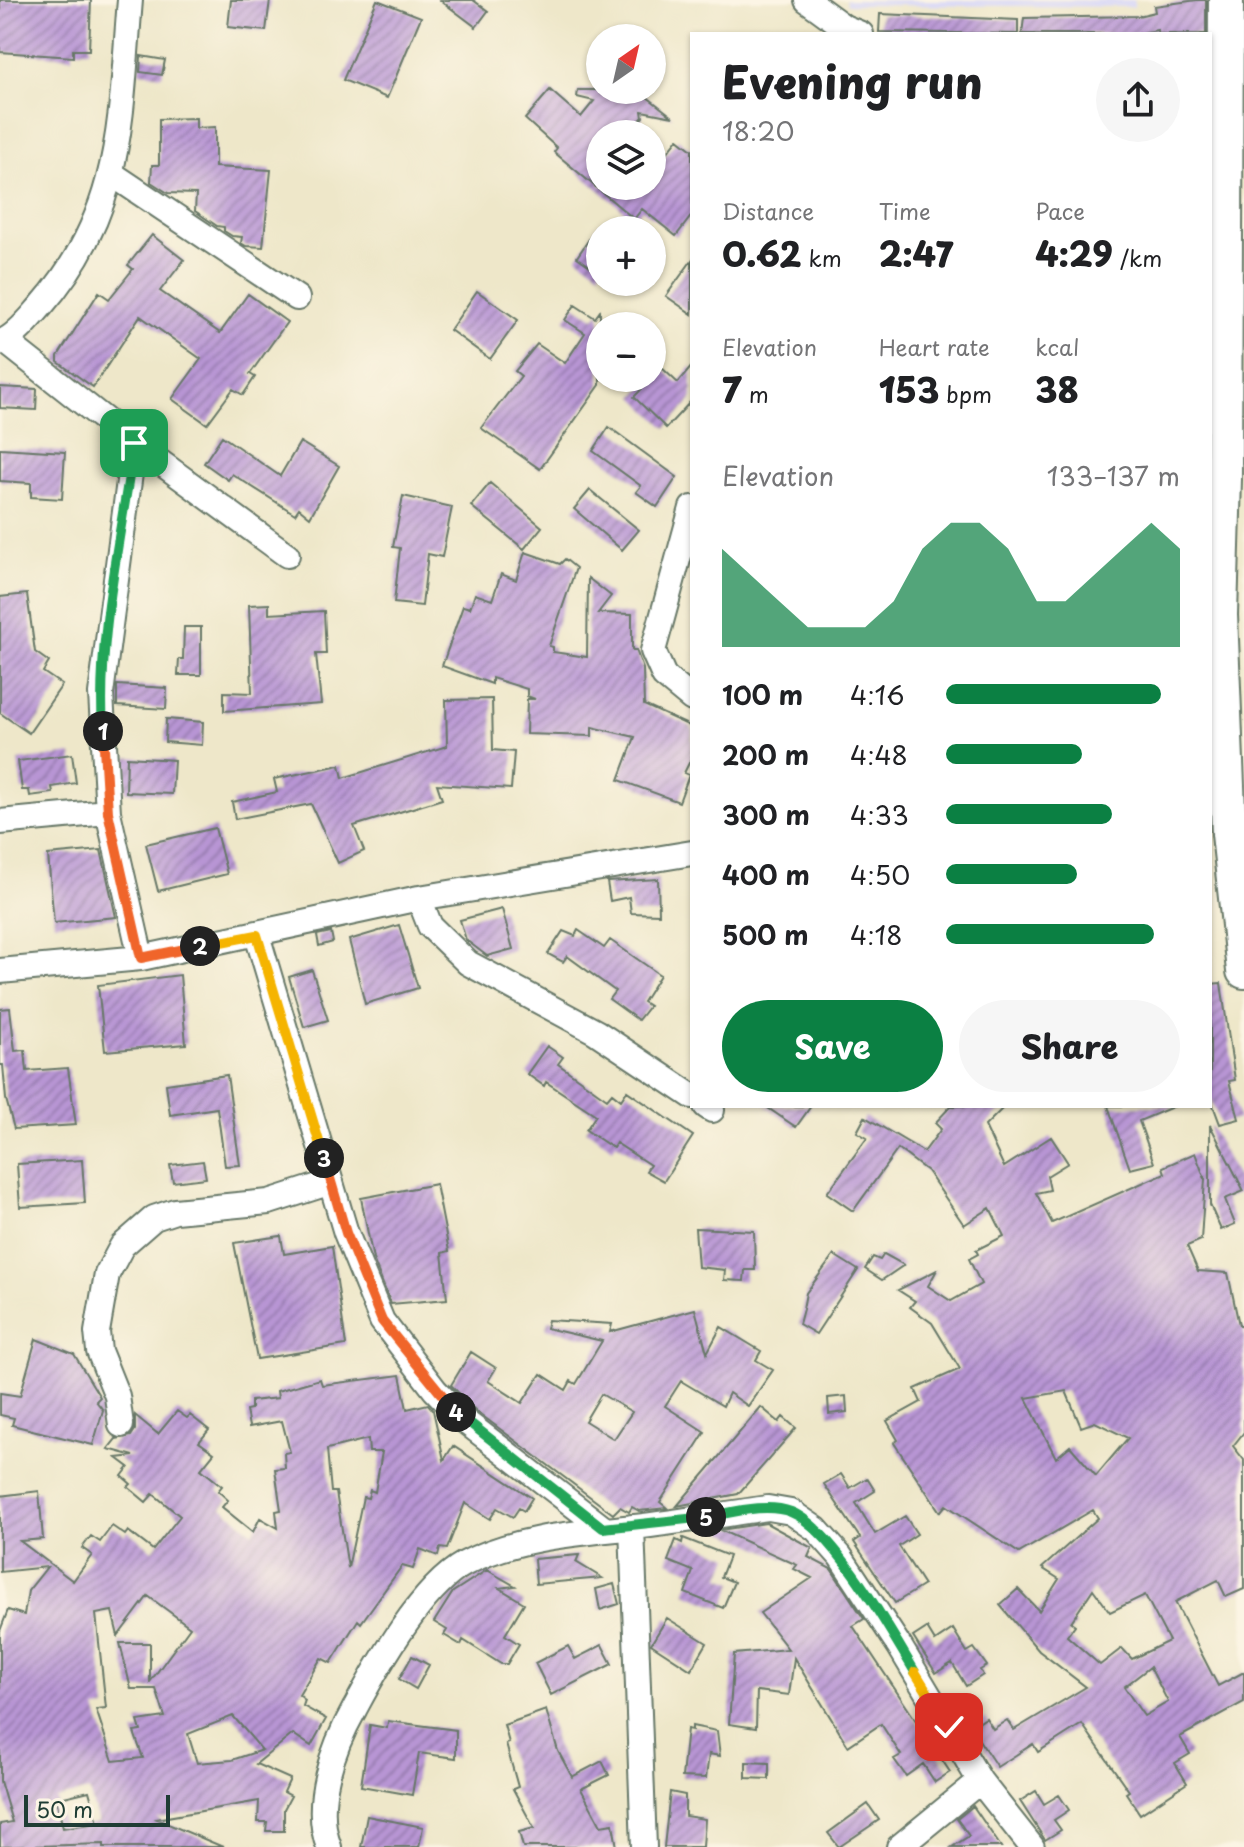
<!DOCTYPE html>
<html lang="en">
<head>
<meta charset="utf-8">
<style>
  :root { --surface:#fff; --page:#f6f6f6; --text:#202124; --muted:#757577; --accent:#0b8043 }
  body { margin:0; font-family:"Playpen Sans",sans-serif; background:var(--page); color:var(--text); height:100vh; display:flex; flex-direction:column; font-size:30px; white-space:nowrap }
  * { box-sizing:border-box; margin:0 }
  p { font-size:26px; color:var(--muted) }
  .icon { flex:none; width:44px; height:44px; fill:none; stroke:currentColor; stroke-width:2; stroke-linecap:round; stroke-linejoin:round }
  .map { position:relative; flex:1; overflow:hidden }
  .panel { position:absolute; left:690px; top:32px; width:522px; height:1076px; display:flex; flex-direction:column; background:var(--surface); border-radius:0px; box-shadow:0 2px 6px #0004 }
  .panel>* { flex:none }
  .needle { width:52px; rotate:34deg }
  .buttons { position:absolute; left:586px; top:24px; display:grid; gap:16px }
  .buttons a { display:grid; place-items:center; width:80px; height:80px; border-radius:50%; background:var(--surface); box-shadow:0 2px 6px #0004; font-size:40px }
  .scale { position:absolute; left:24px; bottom:20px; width:146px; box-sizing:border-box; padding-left:8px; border:4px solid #1f3d34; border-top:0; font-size:22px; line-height:28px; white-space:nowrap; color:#1f3d34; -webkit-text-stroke:6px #fcf5e5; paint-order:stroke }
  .pin { position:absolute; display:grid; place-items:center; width:68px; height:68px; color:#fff; margin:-34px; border-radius:16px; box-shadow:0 4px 12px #0006 }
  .km { position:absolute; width:40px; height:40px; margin:-20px; border-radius:50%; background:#222; color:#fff; font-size:22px; line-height:40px; text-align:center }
  .round { display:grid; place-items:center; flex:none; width:84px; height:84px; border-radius:42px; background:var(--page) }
  .overview { display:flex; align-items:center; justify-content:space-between; height:136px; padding:0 32px }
  h1 { font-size:44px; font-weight:800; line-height:60px }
  .figures { display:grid; grid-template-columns:repeat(3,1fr); gap:12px; height:136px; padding:8px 32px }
  .figures div { display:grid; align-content:center }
  .figures b { font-size:34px; font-weight:800 }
  .figures small { font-size:22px; font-weight:400 }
  .figures p { font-size:22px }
  .chart { height:224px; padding:16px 32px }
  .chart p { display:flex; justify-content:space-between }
  .chart svg { width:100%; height:144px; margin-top:8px; fill:var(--accent); opacity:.7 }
  .cta { display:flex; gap:16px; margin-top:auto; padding:16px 32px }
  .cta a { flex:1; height:92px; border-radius:48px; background:var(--accent); color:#fff; font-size:32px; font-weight:800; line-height:92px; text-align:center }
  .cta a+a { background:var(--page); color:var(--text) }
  ul { padding:0 32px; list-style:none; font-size:26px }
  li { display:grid; grid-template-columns:128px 96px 1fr; align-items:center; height:60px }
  li i { height:20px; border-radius:10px; background:var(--accent) }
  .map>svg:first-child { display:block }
  .built { fill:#d7d7f8 }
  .building { fill:url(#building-hatch); fill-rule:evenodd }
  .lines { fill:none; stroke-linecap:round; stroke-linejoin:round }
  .street-casing { stroke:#677868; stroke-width:28 }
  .secondary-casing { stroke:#677868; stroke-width:38 }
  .street { stroke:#fff; stroke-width:24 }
  .secondary { stroke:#fff; stroke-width:34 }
  .split-1-casing { stroke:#fff; stroke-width:16 }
  .split-2-casing { stroke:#fff; stroke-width:16 }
  .split-3-casing { stroke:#fff; stroke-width:16 }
  .split-4-casing { stroke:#fff; stroke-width:16 }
  .split-5-casing { stroke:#fff; stroke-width:16 }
  .split-6-casing { stroke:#fff; stroke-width:16 }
  .split-7-casing { stroke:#fff; stroke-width:16 }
  .split-1 { stroke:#22a559; stroke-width:10 }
  .split-2 { stroke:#f0652b; stroke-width:10 }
  .split-3 { stroke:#f5b400; stroke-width:10 }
  .split-4 { stroke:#f0652b; stroke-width:10 }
  .split-5 { stroke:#22a559; stroke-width:10 }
  .split-6 { stroke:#22a559; stroke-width:10 }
  .split-7 { stroke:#f5b400; stroke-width:10 }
</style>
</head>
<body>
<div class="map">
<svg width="1244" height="1847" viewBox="0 0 1244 1847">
  <defs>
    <pattern id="building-hatch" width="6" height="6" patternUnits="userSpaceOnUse" patternTransform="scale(2)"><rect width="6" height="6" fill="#b895d4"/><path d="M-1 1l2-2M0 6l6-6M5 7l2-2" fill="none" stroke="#957bad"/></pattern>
  </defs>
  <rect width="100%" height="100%" fill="#fcf5e5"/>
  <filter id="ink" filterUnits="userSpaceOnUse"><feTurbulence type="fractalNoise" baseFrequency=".0125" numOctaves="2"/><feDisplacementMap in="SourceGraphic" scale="16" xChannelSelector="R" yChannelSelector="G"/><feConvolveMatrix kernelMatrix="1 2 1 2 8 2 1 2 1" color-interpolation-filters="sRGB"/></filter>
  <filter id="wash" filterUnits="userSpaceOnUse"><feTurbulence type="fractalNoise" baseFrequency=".006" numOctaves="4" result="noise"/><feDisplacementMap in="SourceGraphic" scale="32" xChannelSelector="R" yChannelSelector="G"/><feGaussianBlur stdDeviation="1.8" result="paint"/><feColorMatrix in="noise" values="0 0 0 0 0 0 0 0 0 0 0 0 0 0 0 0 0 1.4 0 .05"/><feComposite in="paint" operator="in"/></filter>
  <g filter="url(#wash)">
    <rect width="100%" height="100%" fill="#eee7c9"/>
    <path class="built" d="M846,0h288v7l-287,-2z"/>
    <g id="blocks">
      <path class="building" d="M0,0h91l-2,50h-16v7l-73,-5z
        M231,0h39l-4,31 -38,-4z
        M377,0l44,17 -34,81 -44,-18z
        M440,0h33l15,11 -12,16z
        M1197,0h9v34h-48l-1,-4 -20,4h-115l2,-16 114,-2 17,-4 -1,-6z
        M880,14l138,6v14l-139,-2z
        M141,56l24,4 -3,15 -22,-3z
        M550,90l31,27 13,-16 -17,-4 1,-7h60l35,27 -31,-6 1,6 -14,17h-29v52h52v-14l26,-33 14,11v65l-16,21 -34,-27 -8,10 -80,-67 3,-4 -32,-29z
        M196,118v10l19,-1v40l56,3 -8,77 -17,-1 -5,-3 1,-6 -10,-1 -8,-5v-4l-7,-1 -22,-15 1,-17 -28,-1 -17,-11 1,-17h7v-46z
        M600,223v50l-23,-16z
        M152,235l32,25 -24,31 60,42 28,-39 39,28 -37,52 5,3 -12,18 -10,-6 -26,35 -35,-25 29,-40 -61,-43 -47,71 -35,-25v-6l41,-64 10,7 24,-30 -5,-4z
        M692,260v54l-26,-18z
        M477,291l41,29 -28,39 -40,-29z
        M575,305l20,13 5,-7v34l-6,10 6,5v25l-60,84 -59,-41 40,-52 -6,-5 22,-27 28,19 20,-30 -20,-13z
        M692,366v34l-26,28 -32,-31 28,-29 16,15z
        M0,387l37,2 -1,21 -36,-2z
        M609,427l68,50 -20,30 -21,-15 5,-6 -48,-35z
        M222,436l58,40 20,-34 39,24 -29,51 -11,-9 -4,6 -63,-40 -4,6 -24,-17z
        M0,448l65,4 -3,47 -31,-2v-14l-31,-2z
        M490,483l52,44 -18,22 -53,-43z
        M590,490l49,40 -17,20 -48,-41z
        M403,496l49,11 -10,50 -14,-3 -6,52 -28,-3 6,-55 -7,-1z
        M525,552l35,12 5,-5 11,9 -27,78 4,1v5l34,5 1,-79 23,18 -13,17 34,1v36h4l7,19 1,36 48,22v30l-8,16 5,2 -10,27 -60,-22 16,-43 -43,-10v9l-66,-2 1,-35h8l-8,-3v-7l-35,-11v6l-50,-18 21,-60 7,2 5,-14 17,6 9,-26 15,6z
        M27,594l8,58 14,10 -6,10 19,13 -33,48 -29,-20v-116z
        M269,604v10l55,-3 2,43h-10l5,50 -97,7v-19l28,1 -3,-88z
        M184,627h17v48h-23l1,-16h4z
        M117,685l50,3 -1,21 -49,-3z
        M492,699l1,51 21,2 -3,37 -74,-5 5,15 -88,27 10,25 -26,12 -27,-59 -76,15 -3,-17 45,-10 -3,-13 66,-14 3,13 104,-32 -1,-46z
        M166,719l37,3 -1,23 -37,-3z
        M72,754l4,29 -24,4 1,6 -23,3 -1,-6h-7l-4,-29z
        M127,757l47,3 -2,34 -46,-2z
        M215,828l12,46 -69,17 -12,-47z
        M101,850l15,67 -62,6 -6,-68z
        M658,879l1,35 -28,-1 -2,-16 -19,4 -3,-19z
        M502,909l11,40 -26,7 -21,-16 -6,-20z
        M399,925l19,63 -53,16 -16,-64z
        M578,930l26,18 6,-8 50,35 -17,27 6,4 -11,14 -29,-21 6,-8 -48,-35 -4,6 -15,-8 15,-23 12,5z
        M331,932l2,10 -14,4 -2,-11z
        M312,970l16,50 -24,7 -15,-50z
        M180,975l6,69 -81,7 -7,-66z
        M1221,983l14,97 -6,1 10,38 -19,5 -10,-27v-113z
        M10,1008l5,43 10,-1 2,21 41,-3 8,57 -62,4 -8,-30 -3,-34h-3v-56z
        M547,1046l16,11 -5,7 49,35 5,-6 9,7 6,-9 66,45 -29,45 -18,-10 4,-6 -34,-22 -3,5 -27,-18 10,-15 -50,-33 -2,4 -17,-12z
        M227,1075l13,90 -15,1 -8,-58 -47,7 -4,-31z
        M765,1106h46l-15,21z
        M951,1106h54l-20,20 19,41 47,-30 17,26 -21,13 3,14 -14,3 16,30 113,-50 -2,-6 32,-14 10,26 -4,61 -14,6 11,25 30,2 11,52 5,3v104l-11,14 11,14v129l-18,8 -8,-17 -43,22 43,84 26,-14v30l-64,35 10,17 -15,9 12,20 -47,31 -14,-21 3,-2 -47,-67 -44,28 -5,-8 -36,23 -26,-39 15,-10 7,11 14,-9 7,10 72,-43 -47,-36 -39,-46 18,-16 21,22 20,-32 -17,-11 56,-50 -5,-8 -74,43 -73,-48 -6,7 -46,-69 4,-3 -11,-19 34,-19 -6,-13 45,-20 -28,-46 -22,-16 5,-6 -17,-11 39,-20 -9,16 23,15 30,-17 -12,-25 9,-5 -2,-4 28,-14 -14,-28 -26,17 -37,-54 -29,-22 -45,62 -26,-18 40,-55 -10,-6 8,-15 59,35 17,-23 -6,-6zM1066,1391l15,36 14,-5 33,16 -32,38 -26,-30 -14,12 -30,-60zM1093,1589l17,23 35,-17 24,46 -37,18 -10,-11 -22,17 -33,-29 8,-11 -4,-3zM1150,1667l18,35 -24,14 -20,-29z
        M1108,1106h67l-36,15 15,42 -24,6z
        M1210,1125l34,66 -19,8 10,25 -14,6 -11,-25z
        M82,1160l3,43 -65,4 -3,-43z
        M203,1161l3,17 -33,4 -3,-17z
        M436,1184l13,67 -7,2 5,46 -56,5 -18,-45 -12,-61z
        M695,1228l59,3 1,39h-10l-1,11 -20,-1 1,-10 -27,-3z
        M281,1236l3,18 48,-8 14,99 -89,14 -23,-116z
        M884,1254l20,11 -22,15 -17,-11 8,-12 7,3z
        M834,1255l24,15 -42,64 -17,-10 4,-15 3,-16z
        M695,1309l12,44 14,-26 40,24 -5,9 17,10 -25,36 -19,-13 -6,13 -42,-25 -16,25 40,26 -45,70 7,6 -28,3 -7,-4 -3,5 -9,-5 -7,7 -137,-103 -25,-26 20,-33 25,16 -8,13 34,22 19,-29 25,16 5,-9 5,3 26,-43 -56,-13 2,-8 64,4 -2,8zM601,1394l31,18 -18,27 -29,-18z
        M36,1339l38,15 26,43 -4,4 7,9 -10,35 -81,-20 2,-7 -14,-3v-22l20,3z
        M400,1375l7,34 21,-5 5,6 11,50 9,-14 79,52 -8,13 -5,-3 -6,9 -16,-9 -7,11 -25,-16 -18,46 -7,-1 -2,8 -18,-7 -7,20 -11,-3 -41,57 -3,-3 -27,43 -10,-5 -22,37 6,5 -2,6 23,13 -15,27 -18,-12 -37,30 34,15 -6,13 7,4 -7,13v22h-18l1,-9h-9l1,-21 -103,18 67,28h-119v-3l-104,3v-23l12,-2 -12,-41v-150l8,-21 16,5 4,-24 19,-24 -47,5v-76l39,-5 4,48 -23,2 53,40 19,-26 -10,-7 9,-12 9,6 12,-16 13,9 3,-4 25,19 27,-34 -27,-22 -7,8 -18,-15 3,-3 -9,-8 7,-9 -12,-9 17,-2 -26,-7 8,-10 15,-3 4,-6v-15l23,19 19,-23 10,7 3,-3 19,15 -10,12 15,11 -13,16 21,17 -4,5 10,9 -6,7 31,25 7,-14 18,10 -2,-17 5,-1 -6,-41 10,-1 -1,-15 6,-1 -8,-31 -33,6 -3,-17 5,-1v-8l27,-3 -1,-7 43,-12 2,6zM368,1439l1,13h13l-7,40 -5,-2 -2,8 -5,-1 -15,71 -12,-76h-5l-4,-43zM148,1596l42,31 -40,55v-39h-30l11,46h25l9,28 -27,4 3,10 -7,1 9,26 -30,3 -17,-52 10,-1 -10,-94 16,-3 6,25zM233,1716l29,34 -30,10 -35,3 -9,-29zM89,1791l9,32 -35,5 -7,-29z
        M846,1396l1,16 -18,2 -1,-16z
        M761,1407l18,15 4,-5 13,11 -58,66 -61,12z
        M841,1474l9,14 17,-10 8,13 -19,12 19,31 30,-18 12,18 -18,12 25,39 -29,18 -41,-61 6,-4 -36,-54z
        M766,1523l46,25 -4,9 23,12 33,50 -11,7 97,146 -15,10 -12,-18 -17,12 -12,-17 7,-4 -20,-31 -33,22 -54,-88 -5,37 -32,-4 -1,37 -27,-4 5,-70 54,-5 -28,-36 52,-35 -18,-9 3,-4 -77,-35z
        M683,1538l46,18 -8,21 13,5 -11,26 -38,-15 8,-22 -25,-10 8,-21 6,3z
        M579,1555l-3,7 26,16 -66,6 -2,-25z
        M487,1570l28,16 -16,2 25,15 -19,32 14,9 -12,20h-6l-38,-24 -2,5 -17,-10 3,-5 -13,-8 19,-30z
        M614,1584l5,20 -19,6 -4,-21z
        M667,1618l40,25 -16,27 -40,-26z
        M927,1628l8,13 18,-12 14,23 7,-4 13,18 -7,4 3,5 -17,11 -14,-23 -16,10 -23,-36z
        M602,1645l10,19 -61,31 -16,-32 33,-17 7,13z
        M412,1656l17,9 -13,24 -17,-10z
        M546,1710l12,41 14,26 30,-16 7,14 -28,14 20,37 12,-2 4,23h-94l-4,-15 15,-4 -21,-39 5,-2 -12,-43 3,-1 -5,-18z
        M388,1721l68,9v28l-37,-5 -7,42 -51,-9 9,-61 17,3z
        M692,1726l25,5 3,25 -11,-2 -3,24 -24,-1 5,-48 5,1z
        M746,1762l23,1v16l-23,-1z
        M1036,1791l8,13 15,-9 10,15 -15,10 7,10 -16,10 -25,-39z
        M670,1792l15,3v21l20,3 -2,28h-39z
        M868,1804l11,16 -40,27 -11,-14z
        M973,1806l28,41h-49l17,-11 -12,-17z
        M367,1816l56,11 -4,20h-58z"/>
    </g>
  </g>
  <g filter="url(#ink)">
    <use href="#blocks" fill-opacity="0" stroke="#677868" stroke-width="2"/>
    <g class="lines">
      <defs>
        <path id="street" d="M807,0l37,27 17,7
          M112,174l185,124
          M5,341l129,102 153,112
          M0,342c15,-4 31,-25 41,-36 83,-95 79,-187 89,-306
          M134,443l-33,251 7,118 33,146
          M692,508l-39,143 11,25 28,23
          M0,822l108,-10
          M419,898l11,28 38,37 128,69 96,64
          M257,935l89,298 36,88 53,69 31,32 137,106
          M0,971l141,-13 278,-60 273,-45
          M706,1106l6,4
          M121,1425l-4,-29 -18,-45 -2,-19 10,-58 15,-28 32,-28 21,-7 94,-9 62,-20
          M632,1527l12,320
          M329,1847c-17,-44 4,-100 26,-139 23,-43 66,-120 109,-144 50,-27 116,-31 171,-37 44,-5 89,-13 133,-19l23,4 25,17 24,27 60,91 80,134 52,66
          M899,1847l81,-66"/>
        <path id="secondary" d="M1226,0l-2,479 -4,136 9,219 15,137"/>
      </defs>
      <use href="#street" class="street-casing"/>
      <use href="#secondary" class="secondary-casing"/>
      <use href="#street" class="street"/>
      <use href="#secondary" class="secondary"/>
    </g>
  </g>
  <g class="lines" filter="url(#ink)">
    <defs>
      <path id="split-1" d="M103,731c-6,-95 18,-194 31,-288"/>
      <path id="split-2" d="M103,731l5,81 33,146 59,-12"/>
      <path id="split-3" d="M200,946l57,-11 67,223"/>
      <path id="split-4" d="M324,1158l22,75 36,88 74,91"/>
      <path id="split-5" d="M456,1412l147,116 103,-11"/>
      <path id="split-6" d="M706,1517c25,-4 60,-15 85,-5 43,17 100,120 124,160"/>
      <path id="split-7" d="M915,1672l34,55"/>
    </defs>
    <use href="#split-1" class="split-1-casing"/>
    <use href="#split-2" class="split-2-casing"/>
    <use href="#split-3" class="split-3-casing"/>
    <use href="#split-4" class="split-4-casing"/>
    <use href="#split-5" class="split-5-casing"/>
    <use href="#split-6" class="split-6-casing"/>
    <use href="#split-7" class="split-7-casing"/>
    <use href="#split-1" class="split-1"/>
    <use href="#split-2" class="split-2"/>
    <use href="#split-3" class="split-3"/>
    <use href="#split-4" class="split-4"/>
    <use href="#split-5" class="split-5"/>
    <use href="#split-6" class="split-6"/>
    <use href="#split-7" class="split-7"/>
  </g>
</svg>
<div class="buttons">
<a><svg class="needle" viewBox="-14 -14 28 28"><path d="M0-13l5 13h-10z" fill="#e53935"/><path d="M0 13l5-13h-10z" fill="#757577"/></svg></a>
<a><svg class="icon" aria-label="layers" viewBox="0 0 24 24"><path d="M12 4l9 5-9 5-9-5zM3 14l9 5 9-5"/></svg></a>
<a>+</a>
<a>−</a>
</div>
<div class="scale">50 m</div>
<div class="pin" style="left:134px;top:443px;background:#1e9e55"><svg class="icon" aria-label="arrive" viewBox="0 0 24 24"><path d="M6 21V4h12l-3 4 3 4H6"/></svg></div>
<div class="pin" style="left:949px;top:1727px;background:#d93025"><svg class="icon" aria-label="check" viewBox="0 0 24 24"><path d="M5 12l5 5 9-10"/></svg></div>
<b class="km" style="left:103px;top:731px">1</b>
<b class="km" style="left:200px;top:946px">2</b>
<b class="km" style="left:324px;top:1158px">3</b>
<b class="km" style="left:456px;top:1412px">4</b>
<b class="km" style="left:706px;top:1517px">5</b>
<section class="panel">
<div class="overview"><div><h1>Evening run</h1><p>18:20</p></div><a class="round"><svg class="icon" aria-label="share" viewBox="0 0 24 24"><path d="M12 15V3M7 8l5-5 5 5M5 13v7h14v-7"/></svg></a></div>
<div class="figures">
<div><p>Distance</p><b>0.62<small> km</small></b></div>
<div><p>Time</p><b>2:47</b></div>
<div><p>Pace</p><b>4:29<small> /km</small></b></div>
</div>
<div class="figures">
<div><p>Elevation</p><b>7<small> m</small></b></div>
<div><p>Heart rate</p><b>153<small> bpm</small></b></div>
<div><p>kcal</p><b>38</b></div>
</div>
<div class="chart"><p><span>Elevation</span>133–137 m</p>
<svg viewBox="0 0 160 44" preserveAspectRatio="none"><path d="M0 44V14L10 22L20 30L30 38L40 38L50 38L60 30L70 14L80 6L90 6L100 14L110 30L120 30L130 22L140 14L150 6L160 14V44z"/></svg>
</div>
<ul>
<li><b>100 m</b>4:16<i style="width:92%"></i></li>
<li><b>200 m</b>4:48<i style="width:58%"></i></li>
<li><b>300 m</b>4:33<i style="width:71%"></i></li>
<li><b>400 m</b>4:50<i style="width:56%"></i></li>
<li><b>500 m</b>4:18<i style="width:89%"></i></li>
</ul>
<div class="cta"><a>Save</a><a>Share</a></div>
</section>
</div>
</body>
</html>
